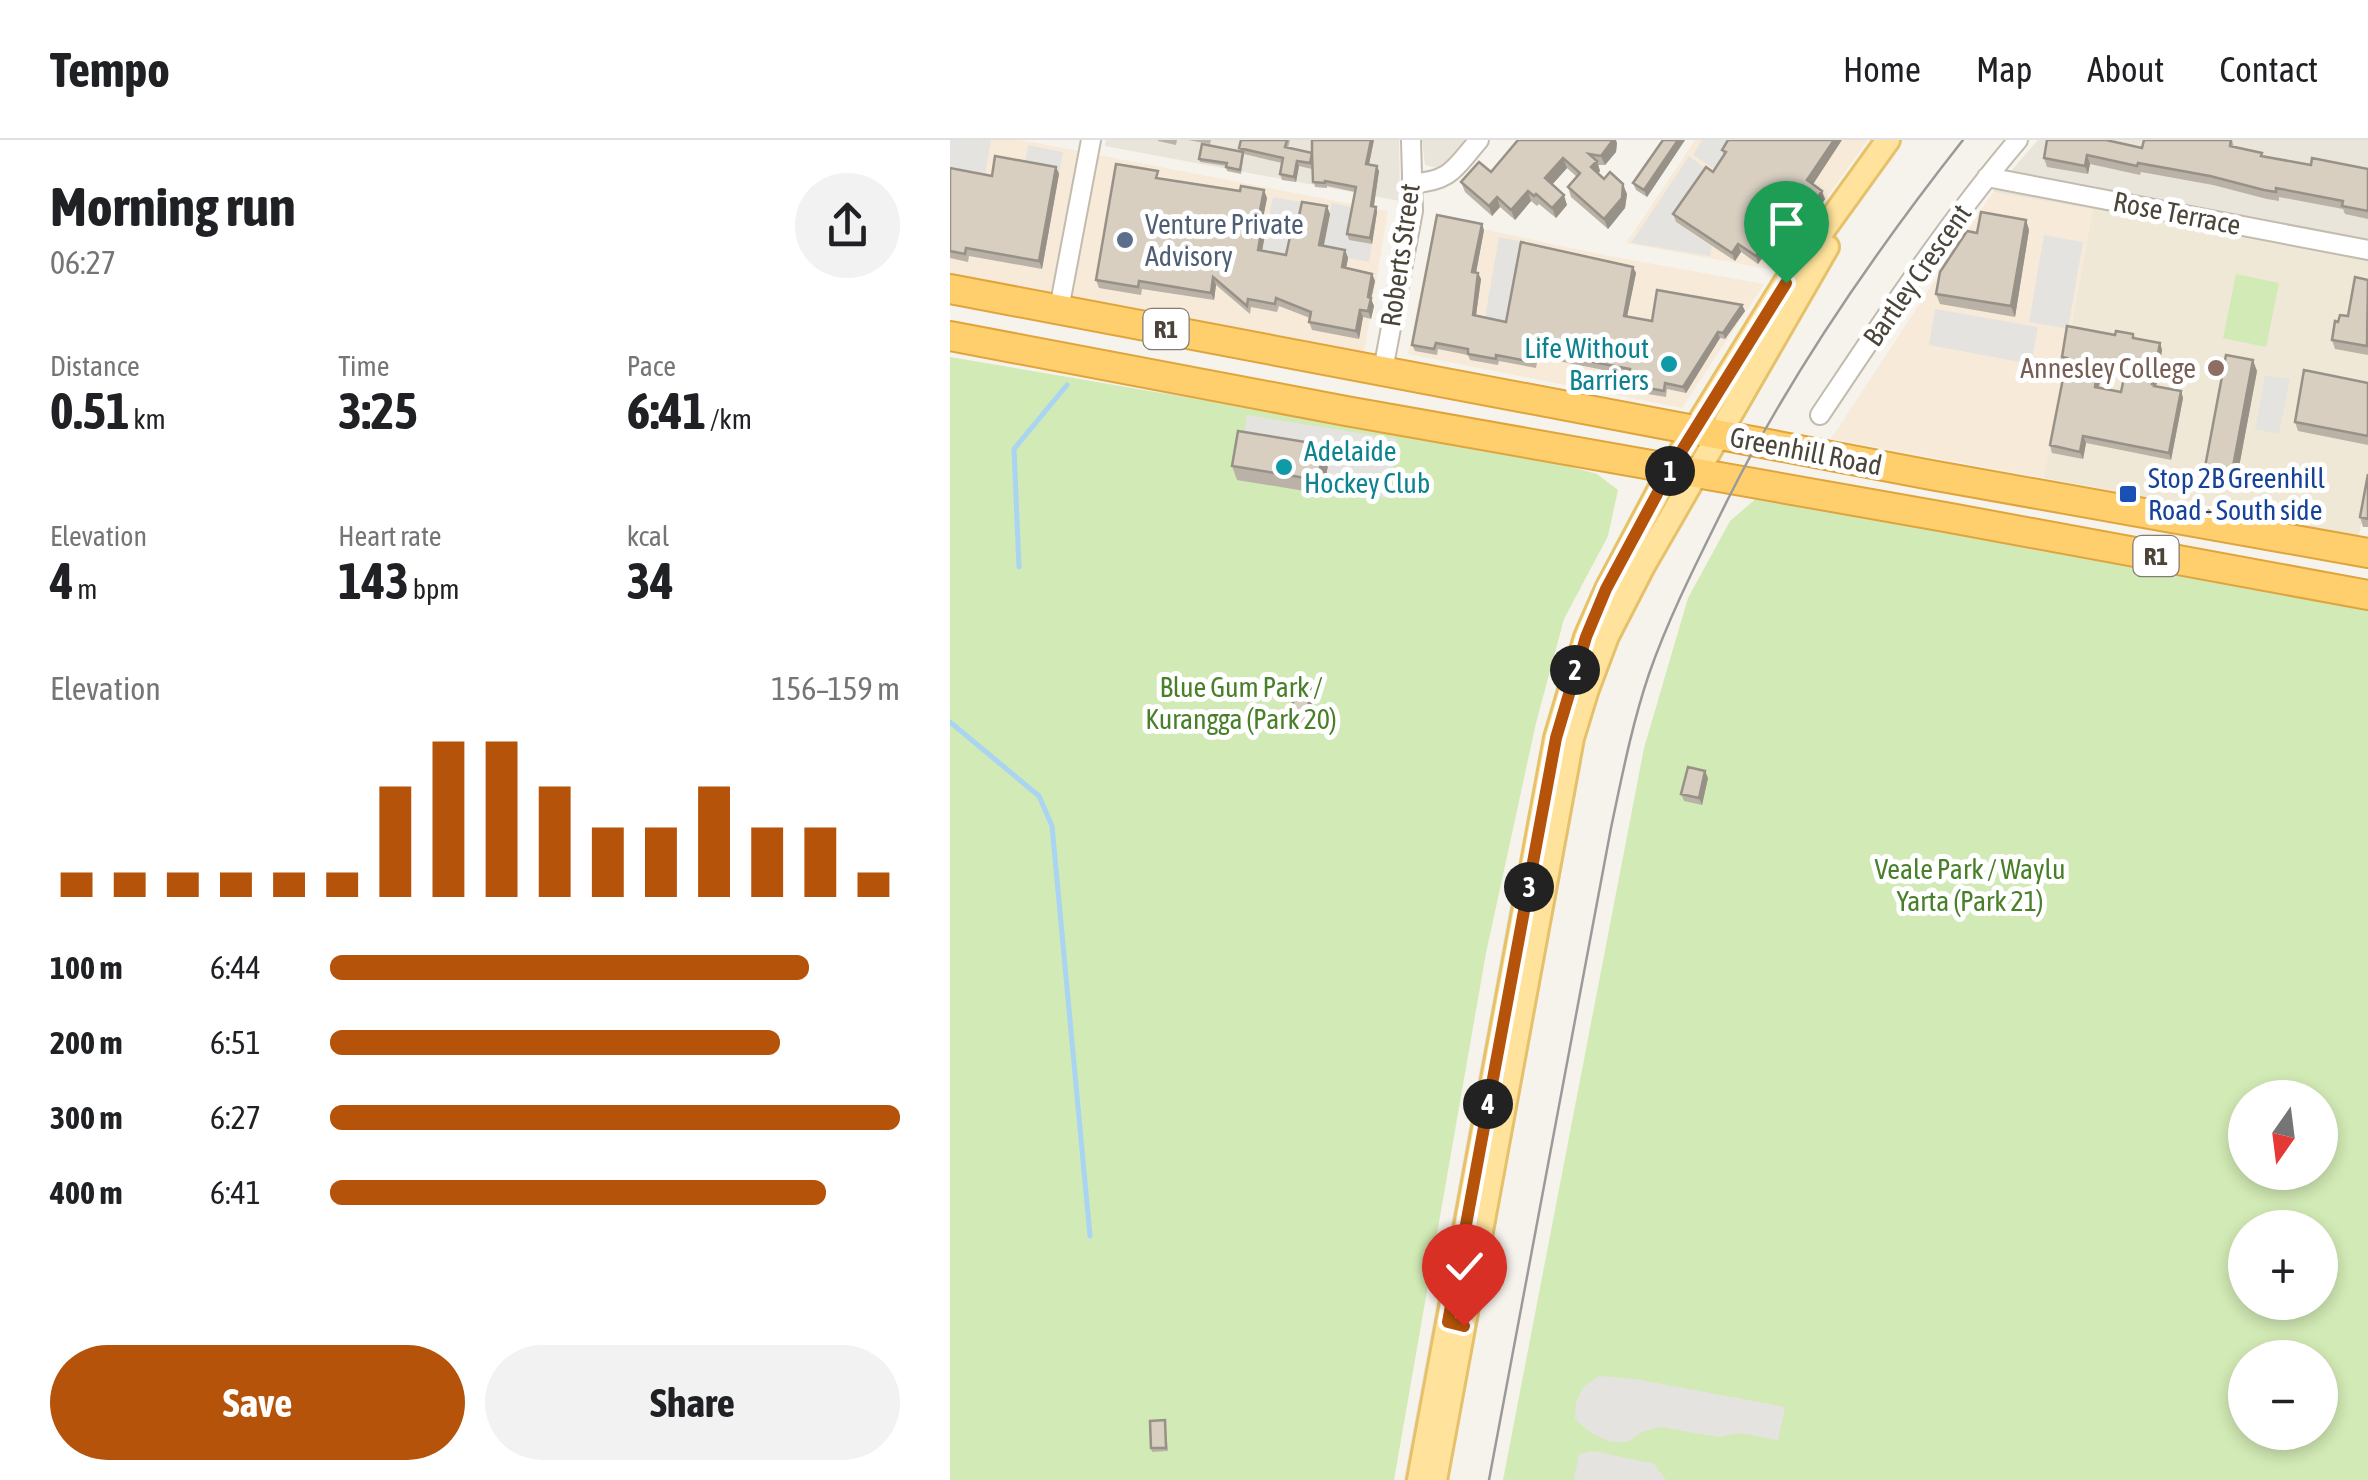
<!DOCTYPE html>
<html lang="en">
<head>
<meta charset="utf-8">
<style>
  :root { --surface:#fff; --page:#f2f2f2; --text:#202124; --muted:#757577; --line:#e0e0e0; --accent:#b45309 }
  body { margin:0; font-family:"Asap Condensed",sans-serif; background:var(--page); color:var(--text); height:100vh; display:flex; flex-direction:column; font-size:38px; white-space:nowrap }
  * { box-sizing:border-box; margin:0 }
  p { font-size:32px; color:var(--muted) }
  .icon { flex:none; width:55px; height:55px; fill:none; stroke:currentColor; stroke-width:2; stroke-linecap:round; stroke-linejoin:round }
  .map { position:relative; flex:1; overflow:hidden }
  .side { display:flex; flex-direction:column; background:var(--surface); width:950px }
  .side>* { flex:none }
  .needle { width:65px; rotate:194deg }
  .buttons { position:absolute; left:1278px; top:940px; display:grid; gap:20px }
  .buttons a { display:grid; place-items:center; width:110px; height:110px; border-radius:50%; background:var(--surface); box-shadow:0 5px 15px #0003; font-size:50px }
  .pin { position:absolute; display:grid; place-items:center; width:85px; height:85px; color:#fff; margin:-102px -42px; border-radius:50% 50% 50% 0; rotate:-45deg; box-shadow:0 0 10px #0007 }
  .pin .icon { rotate:45deg }
  .km { position:absolute; width:50px; height:50px; margin:-25px; border-radius:50%; background:#222; color:#fff; font-size:28px; line-height:50px; text-align:center }
  .round { display:grid; place-items:center; flex:none; width:105px; height:105px; border-radius:52px; background:var(--page) }
  .summary { display:flex; align-items:center; justify-content:space-between; height:170px; padding:0 50px }
  h1 { font-size:55px; font-weight:700; line-height:75px }
  .metrics { display:grid; grid-template-columns:repeat(3,1fr); gap:15px; height:170px; padding:10px 50px }
  .metrics div { display:grid; align-content:center }
  .metrics b { font-size:50px; font-weight:700 }
  .metrics small { font-size:28px; font-weight:400 }
  .metrics p { font-size:28px }
  .chart { height:280px; padding:20px 50px }
  .chart p { display:flex; justify-content:space-between }
  .chart svg { width:100%; height:180px; margin-top:10px; stroke:var(--accent); stroke-width:6 }
  .cta { display:flex; gap:20px; margin-top:auto; padding:20px 50px }
  .cta a { flex:1; height:115px; border-radius:60px; background:var(--accent); color:#fff; font-size:40px; font-weight:700; line-height:115px; text-align:center }
  .cta a+a { background:var(--page); color:var(--text) }
  ul { padding:0 50px; list-style:none; font-size:32px }
  li { display:grid; grid-template-columns:160px 120px 1fr; align-items:center; height:75px }
  li i { height:25px; border-radius:12px; background:var(--accent) }
  header { display:flex; align-items:center; gap:60px; box-sizing:border-box; height:140px; padding:0 50px; background:var(--surface); border-bottom:2px solid var(--line) }
  header strong { font-size:48px }
  nav { display:flex; gap:55px; margin-inline-start:auto; font-size:35px }
  main { display:flex; flex:1; min-height:0 }
  .map>svg:first-child { display:block }
  .residential { fill:#eae5da }
  .commercial { fill:#f7ead8 }
  .education { fill:#efe8d6 }
  .green { fill:#d2eab5; fill-rule:evenodd }
  .parking { fill:#e5e3e0 }
  .lines { fill:none; stroke-linecap:round; stroke-linejoin:round }
  .stream { stroke:#a9d4f2; stroke-width:5 }
  .minor-casing { stroke:#c2bbae; stroke-width:22 }
  .major-casing { stroke:#e6c16a; stroke-width:28 }
  .highway-casing { stroke:#e0a43c; stroke-width:32 }
  .minor { stroke:#fff; stroke-width:18 }
  .major { stroke:#ffe39c; stroke-width:22 }
  .highway { stroke:#ffcf6e; stroke-width:28 }
  .tram { stroke:#9a9a9a; stroke-width:2.5 }
  .wall { fill:#bab2a6; fill-rule:evenodd }
  .shaded-wall { fill:#979187 }
  .building { fill:#d8cfc1; stroke:#979187; stroke-width:2.5; fill-rule:evenodd }
  .route-casing { stroke:#fff; stroke-width:20 }
  .route { stroke:#b45309; stroke-width:12 }
  .service-dot { fill:#5c6f8a; stroke:#fff; stroke-width:4 }
  .culture-dot { fill:#0f9aa8; stroke:#fff; stroke-width:4 }
  .education-dot { fill:#8d6e63; stroke:#fff; stroke-width:4 }
  .transit-dot { fill:#1a4fb4; stroke:#fff; stroke-width:4 }
  .labels { text-anchor:middle; dominant-baseline:central; stroke-width:10; stroke-linejoin:round; paint-order:stroke }
  .shield { fill:#fff; stroke:#817c74; stroke-width:2.5 }
  .shield-label { font-size:25px; font-weight:bold; fill:#4b4439 }
  .street-label { font-size:28px; fill:#4b4439; stroke:#fff }
  .service-label { font-size:28px; fill:#4e5e75; stroke:#fff; text-anchor:start }
  .culture-label { font-size:28px; fill:#0d838f; stroke:#fff; text-anchor:end }
  .education-label { font-size:28px; fill:#785e54; stroke:#fff; text-anchor:end }
  .transit-label { font-size:28px; fill:#164399; stroke:#fff; text-anchor:start }
  .park-label { font-size:28px; fill:#4a7f2a; stroke:#fff }
</style>
</head>
<body>
<header>
<strong>Tempo</strong>
<nav><a>Home</a><a>Map</a><a>About</a><a>Contact</a></nav>
</header>
<main>
<section class="side">
<div class="summary"><div><h1>Morning run</h1><p>06:27</p></div><a class="round"><svg class="icon" aria-label="share" viewBox="0 0 24 24"><path d="M12 15V3M7 8l5-5 5 5M5 13v7h14v-7"/></svg></a></div>
<div class="metrics">
<div><p>Distance</p><b>0.51<small> km</small></b></div>
<div><p>Time</p><b>3:25</b></div>
<div><p>Pace</p><b>6:41<small> /km</small></b></div>
</div>
<div class="metrics">
<div><p>Elevation</p><b>4<small> m</small></b></div>
<div><p>Heart rate</p><b>143<small> bpm</small></b></div>
<div><p>kcal</p><b>34</b></div>
</div>
<div class="chart"><p><span>Elevation</span>156–159 m</p>
<svg viewBox="0 0 160 44" preserveAspectRatio="none"><path d="M5 44V38M15 44V38M25 44V38M35 44V38M45 44V38M55 44V38M65 44V17M75 44V6M85 44V6M95 44V17M105 44V27M115 44V27M125 44V17M135 44V27M145 44V27M155 44V38"/></svg>
</div>
<ul>
<li><b>100 m</b>6:44<i style="width:84%"></i></li>
<li><b>200 m</b>6:51<i style="width:79%"></i></li>
<li><b>300 m</b>6:27<i style="width:100%"></i></li>
<li><b>400 m</b>6:41<i style="width:87%"></i></li>
</ul>
<div class="cta"><a>Save</a><a>Share</a></div>
</section>
<div class="map">
<svg width="1418" height="1340" viewBox="0 0 1418 1340">
  <rect width="100%" height="100%" fill="#f6f3ec"/>
  <path class="residential" d="M156,0h293l1,61 -295,-55z
    M472,0h44l-26,29 -15,-4z
    M1088,0h330v118l-375,-66z"/>
  <path class="commercial" d="M0,0h71l367,71 -25,147 -413,-83z
    M745,0h173l-93,130 -149,-27z
    M1043,52l100,17 -49,269 -213,-39z
    M485,79l174,37 155,28 -82,124 -274,-54z"/>
  <path class="education" d="M1143,69l275,49v229l-9,49 -315,-58z"/>
  <path class="green" d="M1286,134l43,9 -13,64 -43,-9z
    M0,217l581,99 66,18 21,16 -10,46 -44,83 -28,104 -50,230 -92,527h-444z
    M808,357l610,109v874h-865l141,-732 44,-150 42,-77zM1295,958h75v74h-75zM1295,1088h75v74h-75zM1295,1218h75v74h-75z"/>
  <path class="parking" d="M0,0h41l-7,41 -34,-6z
    M752,0h37l-7,2 -10,15 3,3 -8,11 -24,-16z
    M78,5l35,7 -4,22 -35,-6z
    M739,16l21,16 -35,50 37,24 -2,10 -79,-13z
    M323,57l28,5 -13,58 -27,-4z
    M382,63l23,5 17,36 -3,18 -47,-9z
    M1094,95l39,7 -15,87 -39,-7z
    M549,97l25,5 -15,85 -25,-4z
    M985,169l103,18 -7,37 -102,-19z
    M1315,235l25,4 -11,55 -24,-5z
    M297,275l150,24 -9,59 -34,-6 2,-13 -29,-5 -84,-29z
    M628,621l4,1 -133,718h-4z
    M562,755h4l-107,585h-5z
    M649,1236l36,3 150,28 -7,33 -38,-7 -21,4 -59,-10 -18,5 -14,10h-17l-20,-9 -16,-14 1,-17 8,-16z
    M644,1311l60,13 12,16h-92l5,-26z"/>
  <g class="lines">
    <path class="stream" d="M69,427l-5,-118 53,-64
      M0,582l89,74 13,30 38,410"/>
    <defs>
      <path id="minor" d="M1037,37l381,73
        M464,43c38,-2 42,-17 65,-43
        M109,169l32,-169
        M433,230l30,-159 -2,-71
        M870,275c63,-94 125,-189 198,-275"/>
      <path id="major" d="M469,1340l137,-742 30,-101 21,-48 64,-121 114,-185 103,-143
        M485,1340l137,-742 15,-49 20,-53 36,-70 184,-319"/>
      <path id="highway" d="M0,149l981,186 437,78
        M0,196l396,75 599,106 423,78"/>
    </defs>
    <use href="#minor" class="minor-casing"/>
    <use href="#major" class="major-casing"/>
    <use href="#highway" class="highway-casing"/>
    <use href="#minor" class="minor"/>
    <use href="#major" class="major"/>
    <use href="#highway" class="highway"/>
    <path class="tram" d="M539,1340l122,-652c11,-52 21,-104 38,-154 21,-60 50,-116 78,-173 64,-128 147,-248 236,-361"/>
  </g>
  <path class="wall" d="M208,0h19l-1,5 -18,-4z
    M238,0h23l-1,4z
    M291,0h49l-2,8 24,5v-13h62l-5,24 10,7 -5,35 3,6 -5,32 -23,-4 -2,-6 8,-42 -28,-6v2l-12,-1 -3,-18 -13,-3 -3,16 -14,-2 -2,-6 2,-11 -38,-9 -3,20 -14,-3 -1,-5 -26,-4 -1,-3 41,-7 -1,-4z
    M713,0h22l-38,57 -11,-7 -3,-7z
    M1282,0l2,7 29,9 48,9 57,4v50l-23,-5 -2,-5 -64,-12v4l-12,-2 -54,-14 -72,-13 -1,3 -50,-11 -2,10 -41,-7 -3,-9z
    M667,3l-1,9 -11,13h-7l2,6 -2,3 29,20 -2,14 -17,21 -37,-32 -3,-10 9,-10 -10,-9 -15,17 15,20 -11,13 -17,-14 -2,2 -6,-5 -16,19 -15,-13 -8,9 -27,-24 -4,-10 30,-10z
    M772,10l91,34 12,15 -21,32 -16,-10 -30,43 -17,-12 -6,9 -59,-39 -3,-8 40,-42 11,-16z
    M106,27l3,7 -17,95 -73,-13 -1,6 -18,-4v-90l42,8z
    M210,39l107,19 -6,29 4,8 -3,15 24,5 9,-21 35,-20 -6,32 21,4 3,8 -2,10 26,6 3,7 -4,18 3,7 -3,13 -8,-2 -4,22 -47,-9 -3,-8 1,-4 -31,-12 -2,6 -26,-5 -1,7 -34,-29 -2,15 -72,-11 -1,6 -42,-7 -3,-8z
    M1076,80l3,10 -14,87 -75,-13 -4,-10 41,-61z
    M534,90l-8,43h2l3,6 -5,37 30,6 127,-55 3,6 -9,43 25,5 90,-16 3,6 -20,28 -5,-1 -34,55 -19,-4 -1,8 -37,-6 -2,-7 2,-9 -91,-18 -2,11 -37,-7 -1,4 -28,-5 -2,-5 -30,-6 -1,6 -22,-4 -3,-6z
    M1418,140v75l-33,-6 -3,-9 6,-18 10,-6z
    M1183,194l2,4 25,5 2,7 -6,37 25,4 2,7 -12,62 -85,-17 -3,16 -31,-6 -2,-8 16,-81 -4,-7 53,-22zM1152,231l22,4 -3,17 -22,-4z
    M1307,231l-21,112 -27,-5 -4,-11z
    M1418,243v62l-70,-14 -3,-9z
    M379,319l-6,35 -86,-14 -5,-14z
    M1418,334v53h-5l-3,-10z
    M364,551l-6,41 -15,-2 -3,-7z
    M758,638l-6,27 -18,-4 -3,-7z
    M215,1280l3,31 -16,1 -1,-4z"/>
  <path class="shaded-wall" d="M421,0h3l-6,29 -2,-5z
    M663,0h3l1,3 -1,9 -11,13 -4,-9z
    M728,0h7l-38,57 -3,-7z
    M884,0h8l-32,49 -3,-9z
    M1137,15l3,9 -2,10 -3,-8z
    M613,18l4,10 -18,20 -4,-10z
    M347,21l2,5 -3,16 -2,-5z
    M647,21l3,10 -5,6 -4,-10z
    M427,26l2,5 -6,40 -2,-5z
    M106,27l3,7 -17,95 -3,-8z
    M673,44l4,10 -2,14 -17,21 -4,-10z
    M314,50l3,8 -7,36 -3,-8z
    M578,51l3,10 -16,19 -4,-10z
    M872,51l3,8 -21,32 -3,-8z
    M614,55l3,10 -11,13 -4,-10z
    M547,57l3,10 -8,9 -3,-10z
    M377,66l3,8 -8,39 -3,-8z
    M426,67l1,5 -5,32 -2,-6z
    M835,73l3,8 -30,43 -2,-8z
    M1076,80l3,10 -14,87 -4,-11z
    M532,84l2,6 -9,48 -3,-6z
    M312,87l3,8 -4,22 -3,-7z
    M788,104l3,8 -6,9 -3,-8z
    M395,110l3,8 -3,17 -3,-8z
    M683,127l3,6 -10,49 -2,-6z
    M528,133l3,6 -6,43 -2,-7z
    M422,134l3,7 -4,18 3,7 -3,13 -3,-8v-14z
    M263,137l3,8 -2,15 -3,-7z
    M792,165l3,6 -20,28 -2,-6z
    M410,170l3,7 -4,22 -3,-8z
    M768,192l2,6 -34,55 -3,-6z
    M1210,203l2,7 -6,36 2,5 -6,-7z
    M1303,220l4,11 -21,112 -4,-11z
    M1149,224l3,7 -5,23 -2,-7z
    M1231,251l2,7 -12,62 -2,-7z
    M1133,296l3,7 -3,16 -3,-7z
    M374,305l5,14 -6,35 -5,-14z
    M361,544l3,7 -6,41 -2,-7z
    M755,631l3,7 -6,27 -3,-7z"/>
  <path class="building" d="M291,0h46l-2,7 27,6v-13h59l-5,24 11,2 -6,40 5,1 -6,31 -23,-4 9,-47 -31,-6v2l-12,-1 -1,-29 -2,10 -13,-2 -3,16 -14,-3 3,-16 -44,-10z
    M568,0h95l-12,16 -12,-2 8,7 -6,6 13,12 6,-7 13,12 -1,14 -18,21 -36,-32 12,-14 -17,-15 -18,20 19,17 -12,13 -16,-14 -2,2 -6,-5 -17,19 -14,-13 -8,9 -28,-24 18,-20 12,10z
    M713,0h15l-34,50 -11,-7z
    M778,0h106l-27,40 15,11 -21,32 -16,-10 -29,43 -18,-12 -6,9 -59,-39 33,-47 7,5 13,-20 -4,-2z
    M1097,0h59l36,8 2,-8h87l-1,6 32,7 -1,3 50,9 1,-7 56,11v42l-26,-5 1,-5 -67,-13v4l-12,-2 -54,-14 -72,-13 -1,3 -50,-11 -2,11 -41,-8z
    M252,4l41,8 -3,18 -14,-3 1,-4 -28,-4z
    M45,16l61,11 -17,94 -73,-13 -1,6 -15,-3v-83l42,8z
    M166,24l42,7 -2,7 84,13 1,-5 23,4 -7,36 5,1 -4,23 28,5 5,-23 4,2 7,-32 25,4 -8,39 26,5 -3,17 30,7 -4,23 3,1 -3,13 -8,-1 -4,21 -47,-9 2,-10 -35,-14 -1,6 -27,-5 -1,7 -34,-29 -2,16 -72,-12 -1,6 -42,-7z
    M1031,72l45,8 -15,86 -75,-12 4,-22 27,-41 10,2z
    M487,75l45,9 -10,48 6,1 -5,42 33,7 15,-80 112,25 -9,49 28,5 5,-31 85,15 -19,28 -5,-1 -35,55 -18,-4 -1,8 -37,-7 3,-15 -95,-18 -2,11 -37,-7v4l-28,-5v-5l-32,-6 -2,6 -22,-4z
    M1405,137l13,3 -1,66 -35,-6 3,-19 3,1 2,-7 8,1z
    M1117,186l48,9 1,-4 17,3v4l27,5 -8,41h3l-1,2 27,5 -12,62 -86,-17 -3,16 -30,-7 17,-87 -5,-1zM1149,224l27,5 -5,23 -26,-5z
    M1276,215l27,5 -21,112 -27,-5z
    M1354,230l64,13v53l-73,-14z
    M288,291l86,14 -6,35 -86,-14z
    M1418,334v45l-8,-2z
    M346,542l15,2 -5,41 -16,-2z
    M738,627l17,4 -6,27 -18,-4z
    M215,1280l1,28h-15l-1,-27z"/>
  <g class="lines">
    <defs>
      <path id="route" d="M514,1186l-16,-4 108,-584 30,-101 20,-48 65,-121 115,-185"/>
    </defs>
    <use href="#route" class="route-casing"/>
    <use href="#route" class="route"/>
  </g>
  <circle class="service-dot" cx="175" cy="100" r="10"/>
  <g class="culture-dot">
    <circle cx="719" cy="224" r="10"/>
    <circle cx="334" cy="327" r="10"/>
  </g>
  <circle class="education-dot" cx="1266" cy="228" r="10"/>
  <rect class="transit-dot" x="1168" y="344" width="20" height="20" rx="5"/>
  <g class="labels">
    <g class="shield">
      <rect x="193.5" y="169" width="45" height="40" rx="8"/>
      <rect x="1183.5" y="396" width="45" height="40" rx="8"/>
    </g>
    <g class="shield-label">
      <text x="216" y="189">R1</text>
      <text x="1206" y="416">R1</text>
    </g>
    <g class="street-label">
      <text transform="translate(1227 73) rotate(11)">Rose Terrace</text>
      <text transform="translate(450 115) rotate(-82)">Roberts Street</text>
      <text transform="translate(967 135) rotate(-55)">Bartley Crescent</text>
      <text transform="translate(856 311) rotate(11)">Greenhill Road</text>
    </g>
    <g class="service-label">
      <text x="195" y="84">Venture Private<tspan x="195" dy="32">Advisory</tspan></text>
    </g>
    <g class="culture-label">
      <text x="699" y="208">Life Without<tspan x="699" dy="32">Barriers</tspan></text>
      <text x="354" y="311" text-anchor="start">Adelaide<tspan x="354" dy="32">Hockey Club</tspan></text>
    </g>
    <g class="education-label">
      <text x="1246" y="228">Annesley College</text>
    </g>
    <g class="transit-label">
      <text x="1198" y="338">Stop 2B Greenhill<tspan x="1198" dy="32">Road - South side</tspan></text>
    </g>
    <g class="park-label">
      <text x="291" y="547">Blue Gum Park /<tspan x="291" dy="32">Kurangga (Park 20)</tspan></text>
      <text x="1020" y="729">Veale Park / Waylu<tspan x="1020" dy="32">Yarta (Park 21)</tspan></text>
    </g>
  </g>
</svg>
<div class="buttons">
<a><svg class="needle" viewBox="-14 -14 28 28"><path d="M0-13l5 13h-10z" fill="#e53935"/><path d="M0 13l5-13h-10z" fill="#757577"/></svg></a>
<a>+</a>
<a>−</a>
</div>
<div class="pin" style="left:836px;top:143px;background:#1e9e55"><svg class="icon" aria-label="arrive" viewBox="0 0 24 24"><path d="M6 21V4h12l-3 4 3 4H6"/></svg></div>
<div class="pin" style="left:514px;top:1186px;background:#d93025"><svg class="icon" aria-label="check" viewBox="0 0 24 24"><path d="M5 12l5 5 9-10"/></svg></div>
<b class="km" style="left:720px;top:331px">1</b>
<b class="km" style="left:625px;top:530px">2</b>
<b class="km" style="left:579px;top:747px">3</b>
<b class="km" style="left:538px;top:964px">4</b>
</div>
</main>
</body>
</html>
